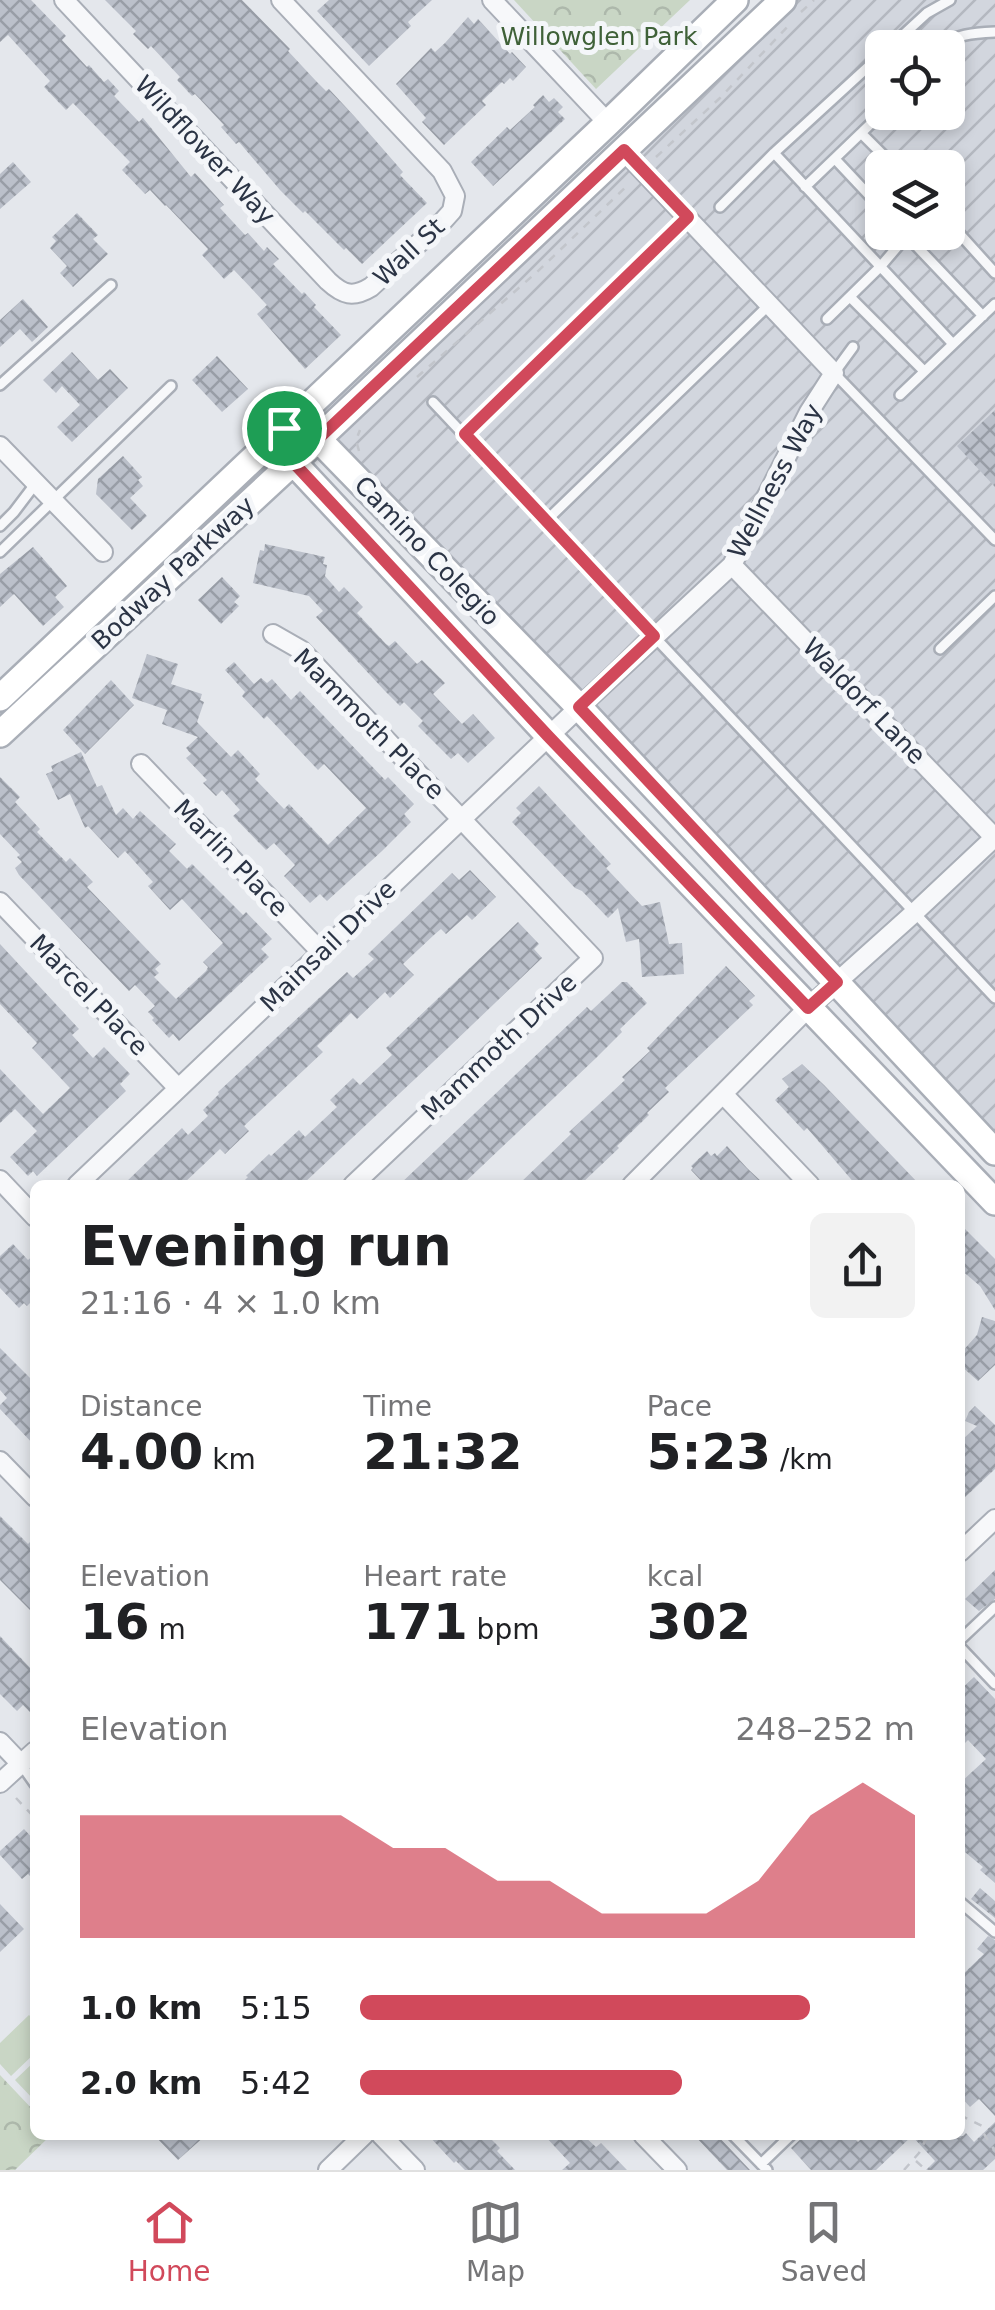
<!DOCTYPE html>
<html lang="en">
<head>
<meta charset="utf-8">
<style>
  :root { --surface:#fff; --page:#f2f2f2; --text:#202124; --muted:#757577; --line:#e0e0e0; --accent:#d1495b }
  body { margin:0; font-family:"DejaVu Sans",sans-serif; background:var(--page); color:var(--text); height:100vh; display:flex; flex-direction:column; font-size:38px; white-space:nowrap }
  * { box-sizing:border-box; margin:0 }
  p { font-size:32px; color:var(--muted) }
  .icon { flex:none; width:55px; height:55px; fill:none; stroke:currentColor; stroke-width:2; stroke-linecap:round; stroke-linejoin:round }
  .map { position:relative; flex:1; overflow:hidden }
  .sheet { position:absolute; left:30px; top:1180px; width:935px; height:960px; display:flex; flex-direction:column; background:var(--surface); border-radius:15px; box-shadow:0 5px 15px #0003 }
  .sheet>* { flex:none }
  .buttons { position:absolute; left:865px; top:30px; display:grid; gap:20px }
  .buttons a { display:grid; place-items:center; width:100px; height:100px; border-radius:15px; background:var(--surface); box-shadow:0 5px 15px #0003; font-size:50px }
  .pin { position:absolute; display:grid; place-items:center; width:85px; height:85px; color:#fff; margin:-42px; border:5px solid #fff; border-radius:50%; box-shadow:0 2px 10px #0007 }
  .round { display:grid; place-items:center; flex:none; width:105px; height:105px; border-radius:15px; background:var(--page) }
  .head { display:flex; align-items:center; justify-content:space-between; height:170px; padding:0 50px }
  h1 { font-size:55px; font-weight:700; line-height:75px }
  .metrics { display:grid; grid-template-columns:repeat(3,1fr); gap:15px; height:170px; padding:10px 50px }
  .metrics div { display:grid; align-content:center }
  .metrics b { font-size:50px; font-weight:700 }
  .metrics small { font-size:28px; font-weight:400 }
  .metrics p { font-size:28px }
  .chart { height:280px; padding:20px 50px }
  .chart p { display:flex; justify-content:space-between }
  .chart svg { width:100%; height:180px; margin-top:10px; fill:var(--accent); opacity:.7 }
  ul { padding:0 50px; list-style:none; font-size:32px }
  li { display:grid; grid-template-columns:160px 120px 1fr; align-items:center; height:75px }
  li i { height:25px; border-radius:12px; background:var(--accent) }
  .dock { display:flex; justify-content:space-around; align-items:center; height:140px; border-top:2px solid var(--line); background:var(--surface); font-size:28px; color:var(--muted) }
  .dock a { display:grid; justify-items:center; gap:5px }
  .dock .current { color:var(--accent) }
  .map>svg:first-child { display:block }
  .industrial { fill:url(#industrial-furrows); fill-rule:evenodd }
  .grass { fill:#c9d6c5 }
  .park { fill:url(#park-crowns) }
  .building { fill:url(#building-cross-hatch) }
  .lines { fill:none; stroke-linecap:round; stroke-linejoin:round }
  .lane-casing { stroke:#a9aeb7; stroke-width:14 }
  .street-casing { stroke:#a9aeb7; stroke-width:22 }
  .secondary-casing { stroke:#a9aeb7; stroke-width:30 }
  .path { stroke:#c2c5cb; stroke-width:2.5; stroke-dasharray:8 8; stroke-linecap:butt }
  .lane { stroke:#f7f8fa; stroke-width:9 }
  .street { stroke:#f7f8fa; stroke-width:18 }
  .secondary { stroke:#fff; stroke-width:25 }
  .route-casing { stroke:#fff; stroke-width:20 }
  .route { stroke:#d1495b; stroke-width:12 }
  .labels { text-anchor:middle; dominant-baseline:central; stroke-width:10; stroke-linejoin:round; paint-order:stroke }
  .park-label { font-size:25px; fill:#3f6138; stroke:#f4f6f9 }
  .street-label { font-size:25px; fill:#2b3445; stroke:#f4f6f9 }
</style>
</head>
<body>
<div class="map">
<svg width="995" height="2170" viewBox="0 0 995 2170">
  <defs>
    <pattern id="industrial-furrows" width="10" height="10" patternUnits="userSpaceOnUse" patternTransform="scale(2.5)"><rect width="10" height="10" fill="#d2d6de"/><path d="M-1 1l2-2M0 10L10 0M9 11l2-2" fill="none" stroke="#b4b8c0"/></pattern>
    <pattern id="park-crowns" width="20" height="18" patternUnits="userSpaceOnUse" patternTransform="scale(2.5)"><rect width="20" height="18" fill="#c9d6c5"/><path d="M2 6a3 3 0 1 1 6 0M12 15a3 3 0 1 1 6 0" fill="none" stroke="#adb8ab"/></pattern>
    <pattern id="building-cross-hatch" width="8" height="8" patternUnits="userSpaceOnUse" patternTransform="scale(2.5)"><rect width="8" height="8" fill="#bbc0ca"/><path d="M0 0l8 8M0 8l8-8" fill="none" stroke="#989da6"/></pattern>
  </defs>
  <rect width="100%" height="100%" fill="#e4e7ec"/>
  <path class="industrial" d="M783,0h212v1152l-677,-713zM882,48h66v64h-66zM882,168h66v64h-66z"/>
  <path class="grass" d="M29,2015l6,6v32l-24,23 -11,-12v-21z
    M35,2061v40l-20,-21z"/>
  <path class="park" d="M514,0h176l-94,89z
    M0,2075l35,37v23h16l-36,35h-15z"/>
  <path class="building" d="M0,0h31l35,36 -4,4 25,27 2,-2 15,17 4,-3 11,12 -5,5 25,26 4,-4 48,59 4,-4 29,32 -4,3 25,27 3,-2 16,18 3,-4 12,12 -6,5 29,30 2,-2 12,13 -2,2 27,28 -36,34 -48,-55 10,-9 -33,-35 -10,9 -22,-24 6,-6 -42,-44 -1,1 -15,-16 -5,4 -23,-24 8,-8 -57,-59 -7,7 -22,-23 6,-6 -42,-46 -8,7z
    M105,0h137l48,49 -2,2 28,30 10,10 3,-2 26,28 48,55 -3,3 27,28 -65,61 -16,-16 -2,2 -39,-39 -2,2 -23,-23 -41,-48 -3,2 -15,-17 3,-2 -29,-31 -3,2 -15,-16 3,-3 -29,-31 -3,3 -15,-15 3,-3z
    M329,0h103l-24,22 3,4 -42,40 -52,-55z
    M468,17l6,7 4,-5 32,35 2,-2 14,15 -13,14 -3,-3 -6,6 -2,-2 -20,19 4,4 -42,40 -22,-23 4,-4 -30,-34 35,-36 4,4 10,-9z
    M543,95l6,7 5,-4 9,9 -5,5 7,7 -72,67 -22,-24 36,-35 3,3 25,-23 -2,-2z
    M13,162l18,20 -31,27v-35z
    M77,213l21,22 -5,4 15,15 -35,33 -13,-14 7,-7 -17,-18 6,-7 -4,-4z
    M23,299l25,28 -16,15 -12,-13 -20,18v-27z
    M72,352l26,28 12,-11 18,19 -56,54 -15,-15 23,-22 -18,-19 -6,7 -13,-13z
    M217,356l31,33 -26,23 -30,-32z
    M995,410v77l-38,-41z
    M123,456l19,21 -4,3 5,6 -13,12 17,18 -15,14 -36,-36 2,-15z
    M265,544l60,13 -2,7 4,1 -2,11 14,16 5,-5 19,20 -6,6 29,31 3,2 6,-5 22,23 5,-4 23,23 -12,11 29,30 11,-10 22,24 -27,25 -10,-10 -7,6 -33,-33 5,-5 -19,-19 -4,4 -16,-16 -68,-73 7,-6 -14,-15 -56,-13 7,-33 4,1z
    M33,547l34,39 -12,11 9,10 -21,19 -29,-32 -14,13v-33z
    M222,577l18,19 -6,6 5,4 -18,18 -23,-24z
    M147,654l31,10 -7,20 31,10 -2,6 4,2 -7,20 34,35 7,-7 22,24 -5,5 29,30 5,-5 39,41 38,-37 -42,-44 -6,6 -51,-54 -3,3 -22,-23 3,-4 -20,-22 9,-8 20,22 7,-6 6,5 5,-4 19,21 9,-9 85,89 3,-3 26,27 -10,10 7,8 -29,29 -55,50 -7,-7 -10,9 -26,-27 11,-11 -21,-22 -8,7 -33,-34 7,-6 -18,-20 -6,6 -13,-13 4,-3 -21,-22 5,-4 -5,-6 12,-11 -36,-13 5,-14 -35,-12z
    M111,680l23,25 -49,49 -22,-24z
    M81,752l16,35 5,-2 14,30 7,-7 10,11 7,-8 36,33 -7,7 18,18 5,-5 51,51 3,-3 26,27 -11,10 8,8 -90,84 -6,-7 -4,4 -17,-18 2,-2 -6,-6 7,-6 -20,-21 -6,6 -110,-116 -4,-7 7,-6 -5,-5 3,-2 -20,-21v-57l20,20 -5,5 25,27 -3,3 29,30 4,-4 23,24 -6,5 74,77 -6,5 4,4 -5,4 22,22 30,-28 2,-4 -5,-5 20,-19 -41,-44 -12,11 -22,-24 5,-4 -28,-31 -7,7 -30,-32 -3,2 -15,-34 -12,6 -12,-26 7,-3 -2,-5z
    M539,786l72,78 -5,4 36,38 18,-4 9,42 13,-1 2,31 -42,3 -3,-38 -13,3 -8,-34 -10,10 -26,-27 -7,-3 -63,-66 9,-9 -5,-5z
    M470,870l26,27 -24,23 -5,-5 -21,19 -5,-5 -6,5 -32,30 11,11 -24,23 -5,-6 -28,27 -6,-6 -31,30 -3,3 6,6 -79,74 5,5 -24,23 -5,-5 -38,36h-59l59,-57 6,7 20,-19 -5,-6 16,-16 -1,-2 129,-120 6,6 21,-19 -6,-5 84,-81 7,7z
    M518,922l21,22 -5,5 8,9 -93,89 -147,138h-62l8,-8 -2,-1 23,-22 2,2 28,-26 6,7 32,-30 -7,-7 23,-22 7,7 32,-30 -6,-7z
    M0,944l79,85 -7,6 21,23 11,-11 26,27 -10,10 6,7 -89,85 -4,-5 -5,5 -18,-19 27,-26 -22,-22 -15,14v-54l43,45 27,-26 -38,-40 5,-5 -37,-39z
    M726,966l29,30 -6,5 4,4 -88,83 4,4 -22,21 2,2 -32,31 2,2 -39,37h-62l53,-51 -2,-2 56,-52 -3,-3 28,-26 -3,-3z
    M622,982h5l20,21 -27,26 2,3 -26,26 -134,127h-63l188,-178 4,4z
    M802,1064l22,21 96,100h-64l-49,-57 -3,3 -29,-31 14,-13 -7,-8z
    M727,1146l20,22 18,17h-60l-14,-15 2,-2 -2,-2 16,-15 4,5 4,-3 2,3z
    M960,1224l35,35v51l-15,-24 -20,-17z
    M13,1244l15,16 7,-6v44l-8,8 -3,-3 -5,5 -19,-20v-32z
    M982,1317l13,4v44l-17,16 -18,-16v-11l17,-19z
    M0,1348l35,35v63l-35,-37v-4l7,-7 -7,-8z
    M975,1406l20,19v44l-35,33v-60l17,-16 -12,-5 4,-9z
    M0,1516l28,28 7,-7v78l-35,-35z
    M995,1570v29l-16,12 -14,-12z
    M0,1636l35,37v44l-12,-12 -6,6 -17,-17z
    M974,1677l21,22v184l-15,-13 3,-3 -23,-19v-65l26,-24 -18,-19 -8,8v-58z
    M24,1829l11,12v40l-7,-7 -6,5 -22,-24v-4z
    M980,1888l15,13v17l-24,-19z
    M0,1904l24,25 -24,23z
    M988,1936l7,4v176l-16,-17 -9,8 -10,-11v-119l24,-23 -7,-5z
    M995,2122v37l-12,11h-57l9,-9 -23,-25 -36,34h-65l-20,-22 14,-13h46l7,7 7,-7 98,1 3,-3 8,9z
    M154,2135h52l-28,25z
    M428,2135h59l13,13 -3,3 18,19h-50l-9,-9 -2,2z
    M544,2135h39l13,12 5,-4 26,27h-65l8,-7z
    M694,2135h23l33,35h-23z"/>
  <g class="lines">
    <defs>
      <path id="lane" d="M889,48l38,-35 23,-13
        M939,48c15,-14 36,-15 56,-16
        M862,134l34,34
        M774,153l179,191
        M835,159l47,50
        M805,187l78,-75
        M720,207l54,-54 108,-99
        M948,221l47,52
        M906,235l77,81
        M851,298l73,73
        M827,319l53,-52 30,-35
        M853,347l-19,26 161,167
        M0,385l111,-100
        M900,395l95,-91
        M433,402l562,596
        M465,434l224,-217
        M547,520l223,-216
        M0,526l14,-14 22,-29
        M0,552l171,-166
        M940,649l55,-53
        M960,1640l35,-33
        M960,1647l35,37
        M21,1764l14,20
        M960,1902l35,30
        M733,2135l34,35
        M761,2164l30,-29"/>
      <path id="street" d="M64,0l264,281c15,14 25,17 43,6l72,-66 9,-10 3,-15 -13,-25 -161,-171
        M492,0l116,123
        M0,446l103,106
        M732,565l263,273
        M273,634l28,16 292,308 -240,227
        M141,764l180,188
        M0,902l178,186
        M723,1094l87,91
        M0,1180l35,37
        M77,1185l512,-487 143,-133 77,-153 25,-39 -210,-222
        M632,1185l176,-177 106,-95 81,-76
        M0,1461l35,36
        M960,1552l35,-33
        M0,1742l21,22
        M0,1783l35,-32
        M381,2135l34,35
        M643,2135l34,35
        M328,2170l36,-35"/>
      <path id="secondary" d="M285,428l7,33 257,275 446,466
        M304,434l14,5 261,268 416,445
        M0,698l608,-575 127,-123
        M0,734l318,-295 465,-439"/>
    </defs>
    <use href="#lane" class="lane-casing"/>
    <use href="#street" class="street-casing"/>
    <use href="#secondary" class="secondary-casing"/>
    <path class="path" d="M801,12l13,-12
      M656,157l64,-59 72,-76
      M417,377l120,-105 92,-88
      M359,451l-3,-11 4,-10
      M16,1798l19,20
      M960,2115l22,11 2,8 11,17
      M916,2161l10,9
      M904,2170l15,-17 9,-18"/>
    <use href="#lane" class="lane"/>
    <use href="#street" class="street"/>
    <use href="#secondary" class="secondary"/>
  </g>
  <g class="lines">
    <defs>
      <path id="route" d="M624,150l64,67 -223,217 189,202 -75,71 258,275 -29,26 -260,-272 -256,-275 -8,-33 34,11z"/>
    </defs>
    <use href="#route" class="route-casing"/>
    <use href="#route" class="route"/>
  </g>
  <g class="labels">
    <g class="park-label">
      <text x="599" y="36">Willowglen Park</text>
    </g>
    <g class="street-label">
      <text transform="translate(205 150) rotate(47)">Wildflower Way</text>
      <text transform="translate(409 252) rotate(-43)">Wall St</text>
      <text transform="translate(775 481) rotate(-62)">Wellness Way</text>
      <text transform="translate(427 551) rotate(46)">Camino Colegio</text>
      <text transform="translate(173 573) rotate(-43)">Bodway Parkway</text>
      <text transform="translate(864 701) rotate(46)">Waldorf Lane</text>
      <text transform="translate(369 724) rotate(45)">Mammoth Place</text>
      <text transform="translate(231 858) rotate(46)">Marlin Place</text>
      <text transform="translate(328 946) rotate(-44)">Mainsail Drive</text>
      <text transform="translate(89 995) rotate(46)">Marcel Place</text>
      <text transform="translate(499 1047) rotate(-43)">Mammoth Drive</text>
    </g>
  </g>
</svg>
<div class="buttons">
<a><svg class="icon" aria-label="locate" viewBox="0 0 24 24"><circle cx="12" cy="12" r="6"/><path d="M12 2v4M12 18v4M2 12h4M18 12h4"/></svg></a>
<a><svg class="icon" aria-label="layers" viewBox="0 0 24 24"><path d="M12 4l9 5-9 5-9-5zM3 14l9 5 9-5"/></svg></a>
</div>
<div class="pin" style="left:284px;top:428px;background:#1e9e55"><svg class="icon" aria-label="arrive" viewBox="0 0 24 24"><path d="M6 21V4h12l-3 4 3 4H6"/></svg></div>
<section class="sheet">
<div class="head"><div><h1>Evening run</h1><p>21:16 · 4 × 1.0 km</p></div><a class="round"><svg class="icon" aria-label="share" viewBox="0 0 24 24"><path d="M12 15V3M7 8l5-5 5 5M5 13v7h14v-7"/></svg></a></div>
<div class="metrics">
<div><p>Distance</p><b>4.00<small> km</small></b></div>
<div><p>Time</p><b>21:32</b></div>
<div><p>Pace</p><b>5:23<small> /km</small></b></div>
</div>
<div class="metrics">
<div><p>Elevation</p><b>16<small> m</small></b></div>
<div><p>Heart rate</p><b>171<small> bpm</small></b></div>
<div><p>kcal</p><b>302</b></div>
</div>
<div class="chart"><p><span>Elevation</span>248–252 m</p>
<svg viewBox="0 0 160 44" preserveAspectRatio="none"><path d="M0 44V14L10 14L20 14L30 14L40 14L50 14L60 22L70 22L80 30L90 30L100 38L110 38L120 38L130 30L140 14L150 6L160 14V44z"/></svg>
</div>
<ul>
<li><b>1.0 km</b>5:15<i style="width:81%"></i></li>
<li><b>2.0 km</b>5:42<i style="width:58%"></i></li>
</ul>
</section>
</div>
<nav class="dock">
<a class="current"><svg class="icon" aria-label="home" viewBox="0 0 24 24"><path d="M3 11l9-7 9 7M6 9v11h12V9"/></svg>Home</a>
<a><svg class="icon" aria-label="map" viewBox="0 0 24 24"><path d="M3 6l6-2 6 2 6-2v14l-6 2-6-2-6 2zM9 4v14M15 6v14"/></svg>Map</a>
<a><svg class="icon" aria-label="saved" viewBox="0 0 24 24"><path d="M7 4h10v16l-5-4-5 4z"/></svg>Saved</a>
</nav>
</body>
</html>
